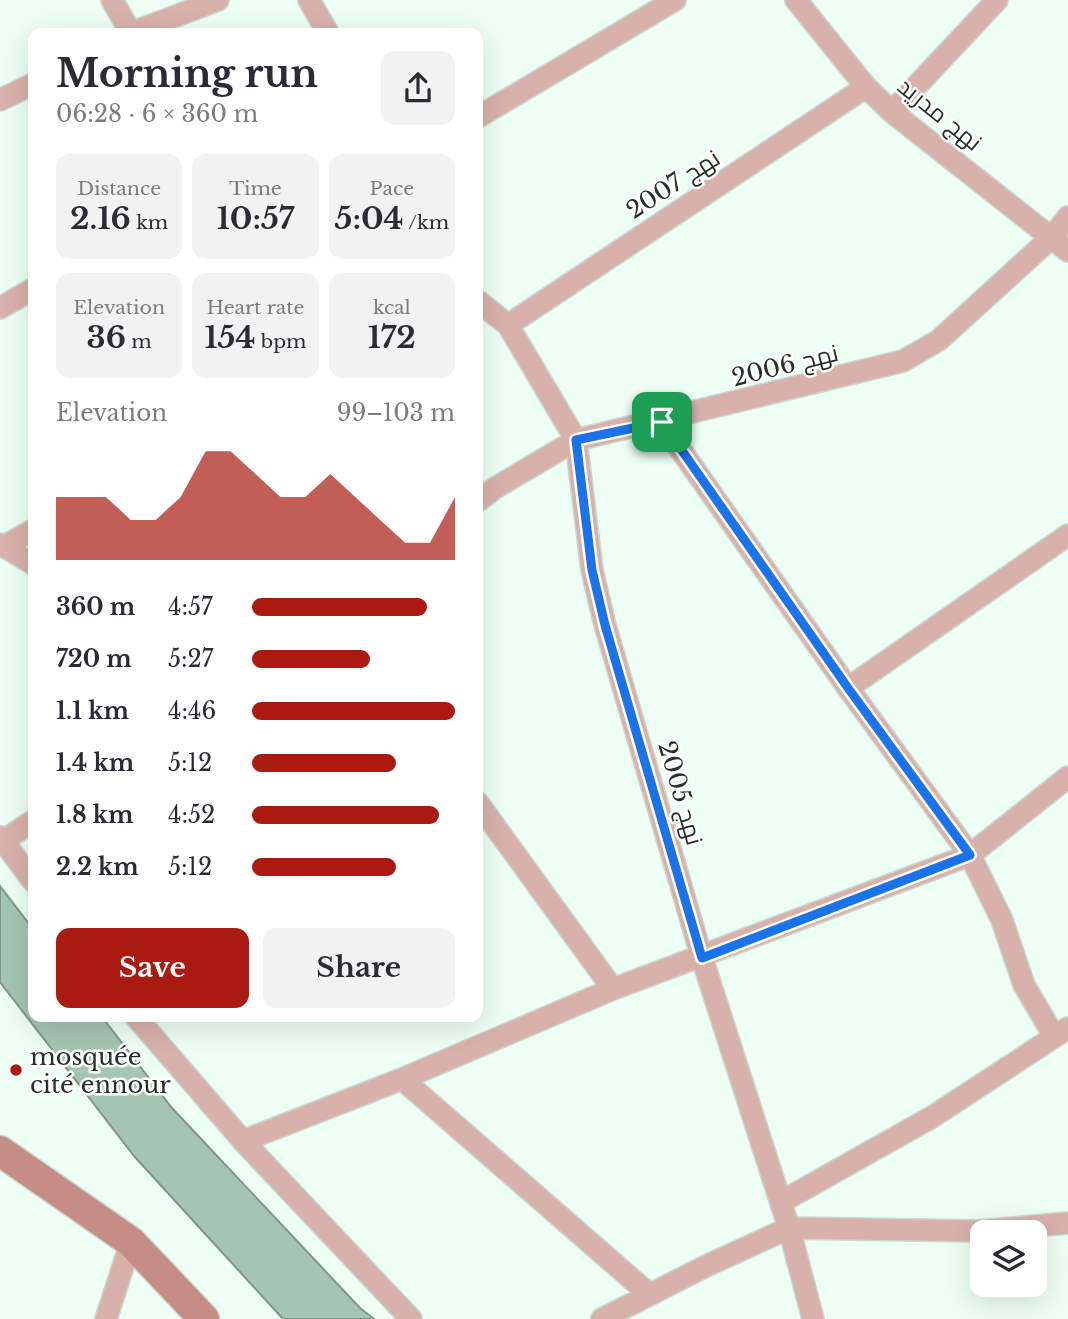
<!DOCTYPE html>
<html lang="en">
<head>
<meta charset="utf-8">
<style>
  :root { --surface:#fff; --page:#f2f2f3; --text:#2b2b33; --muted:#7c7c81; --accent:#ab1a11 }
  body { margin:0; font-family:"Libre Baskerville",Cairo,serif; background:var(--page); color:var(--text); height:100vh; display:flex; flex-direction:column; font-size:26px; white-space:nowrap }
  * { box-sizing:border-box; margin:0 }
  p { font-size:23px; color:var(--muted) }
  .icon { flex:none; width:38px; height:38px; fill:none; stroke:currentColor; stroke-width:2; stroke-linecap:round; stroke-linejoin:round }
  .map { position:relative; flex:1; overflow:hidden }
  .drawer { position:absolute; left:28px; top:28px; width:455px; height:994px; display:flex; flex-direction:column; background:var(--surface); border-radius:14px; box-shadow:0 7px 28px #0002 }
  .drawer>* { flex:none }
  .fabs { position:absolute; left:970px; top:1220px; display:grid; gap:14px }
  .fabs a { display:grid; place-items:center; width:77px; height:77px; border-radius:14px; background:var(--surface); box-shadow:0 7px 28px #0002; font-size:35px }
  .pin { position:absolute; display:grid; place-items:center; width:60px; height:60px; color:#fff; margin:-30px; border-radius:14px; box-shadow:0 4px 10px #0006 }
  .round { display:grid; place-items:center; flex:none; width:74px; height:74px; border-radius:14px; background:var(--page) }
  .head { display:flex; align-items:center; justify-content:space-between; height:119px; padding:0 28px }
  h1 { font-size:38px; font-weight:800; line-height:52px }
  .stats { display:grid; grid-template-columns:repeat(3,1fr); gap:10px; height:119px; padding:7px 28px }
  .stats div { display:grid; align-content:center; border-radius:14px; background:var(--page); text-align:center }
  .stats b { font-size:30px; font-weight:800 }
  .stats small { font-size:19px; font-weight:400 }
  .stats p { font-size:19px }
  .chart { height:196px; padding:14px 28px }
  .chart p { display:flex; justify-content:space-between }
  .chart svg { width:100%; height:126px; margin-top:7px; fill:var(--accent); opacity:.7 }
  .cta { display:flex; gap:14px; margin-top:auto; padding:14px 28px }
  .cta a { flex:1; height:80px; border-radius:14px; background:var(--accent); color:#fff; font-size:28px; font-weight:800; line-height:80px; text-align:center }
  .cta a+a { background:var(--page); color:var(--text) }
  ul { padding:0 28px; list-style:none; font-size:23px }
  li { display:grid; grid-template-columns:112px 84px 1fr; align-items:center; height:52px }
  li i { height:18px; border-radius:9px; background:var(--accent) }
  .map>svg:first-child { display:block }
  .water { fill:#a4c5b1; stroke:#7e9888; stroke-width:2 }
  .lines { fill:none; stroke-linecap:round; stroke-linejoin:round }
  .street-casing { stroke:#c9d9d0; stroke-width:24 }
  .secondary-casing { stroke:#c9d9d0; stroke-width:33 }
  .street { stroke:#d8b1aa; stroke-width:21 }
  .secondary { stroke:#c68d84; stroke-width:30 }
  .route-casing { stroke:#fff; stroke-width:14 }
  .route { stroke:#1a73e8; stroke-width:9 }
  .poi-dot { fill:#ab1a11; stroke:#fff; stroke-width:2.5 }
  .labels { text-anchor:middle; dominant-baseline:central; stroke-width:5; stroke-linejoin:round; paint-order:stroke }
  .street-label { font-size:24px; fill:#25302a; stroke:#fff }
  .poi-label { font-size:24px; fill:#25302a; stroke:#fff; text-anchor:start }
</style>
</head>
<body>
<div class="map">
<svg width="1068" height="1319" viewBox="0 0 1068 1319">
  <rect width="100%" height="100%" fill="#edfef4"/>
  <path class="water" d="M0,886l33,43v88h69l70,91 188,200 14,11h-91l-149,-163 -134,-174z"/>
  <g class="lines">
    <defs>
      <path id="street" d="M112,0l19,33
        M309,0l19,33
        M796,0l70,87 26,25 176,139
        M131,33l87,-33
        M0,100l33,-16
        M892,112l105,-112
        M478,117l197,-117
        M478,301l30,24 68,115 16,130 13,55 97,333 87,270 24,91
        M0,308l33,-19
        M508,325l358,-238
        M661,422l187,266 122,167 32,65 22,65 30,51
        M478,501l17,-13 81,-48 327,-79 36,-21 113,-103 16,-20
        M0,544l33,20
        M5,546l28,-16
        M848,688l220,-153
        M478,803l135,186
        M0,837l33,44
        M3,841l30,-20
        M136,1017l107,124 168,178
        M402,1079l247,215
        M243,1141l159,-62 211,-90 357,-134 98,-78
        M781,1202l151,-85 136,-89
        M106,1319l25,-77
        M602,1319l104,-53 83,-38 190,3 89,-8"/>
      <path id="secondary" d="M0,1151l131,91 73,77"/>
    </defs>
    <use href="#street" class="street-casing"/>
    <use href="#secondary" class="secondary-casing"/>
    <use href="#street" class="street"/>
    <use href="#secondary" class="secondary"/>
  </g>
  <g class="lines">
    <defs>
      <path id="route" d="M662,422l186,266 122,167 -268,103 -97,-333 -13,-55 -16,-130z"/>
    </defs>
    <use href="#route" class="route-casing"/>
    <use href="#route" class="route"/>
  </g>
  <circle class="poi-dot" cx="16" cy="1070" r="7"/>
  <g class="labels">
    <g class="street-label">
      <text transform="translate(940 114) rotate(39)">نهج مدريد</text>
      <text transform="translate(673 184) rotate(-33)">نهج 2007</text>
      <text transform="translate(785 365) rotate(-14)">نهج 2006</text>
      <text transform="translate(681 793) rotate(74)">نهج 2005</text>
    </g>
    <g class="poi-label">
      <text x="30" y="1056">mosquée<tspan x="30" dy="28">cité ennour</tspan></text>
    </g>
  </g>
</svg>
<div class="fabs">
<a><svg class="icon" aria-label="layers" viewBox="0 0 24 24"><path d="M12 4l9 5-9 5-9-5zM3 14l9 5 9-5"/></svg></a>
</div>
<div class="pin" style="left:662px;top:422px;background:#1e9e55"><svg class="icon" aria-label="arrive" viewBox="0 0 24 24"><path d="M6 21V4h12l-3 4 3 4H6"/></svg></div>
<section class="drawer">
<div class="head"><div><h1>Morning run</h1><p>06:28 · 6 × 360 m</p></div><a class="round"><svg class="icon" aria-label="share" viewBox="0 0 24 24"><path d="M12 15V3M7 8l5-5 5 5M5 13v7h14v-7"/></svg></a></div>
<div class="stats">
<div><p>Distance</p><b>2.16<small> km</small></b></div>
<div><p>Time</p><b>10:57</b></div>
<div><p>Pace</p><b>5:04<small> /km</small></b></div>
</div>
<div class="stats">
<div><p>Elevation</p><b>36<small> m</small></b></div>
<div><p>Heart rate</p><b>154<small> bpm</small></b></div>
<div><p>kcal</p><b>172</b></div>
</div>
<div class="chart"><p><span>Elevation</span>99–103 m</p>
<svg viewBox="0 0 160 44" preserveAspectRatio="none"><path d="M0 44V22L10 22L20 22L30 30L40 30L50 22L60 6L70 6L80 14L90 22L100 22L110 14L120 22L130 30L140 38L150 38L160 22V44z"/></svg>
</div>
<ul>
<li><b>360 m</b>4:57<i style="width:86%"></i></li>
<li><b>720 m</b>5:27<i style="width:58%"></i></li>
<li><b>1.1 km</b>4:46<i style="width:100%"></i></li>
<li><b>1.4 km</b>5:12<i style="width:71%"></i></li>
<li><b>1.8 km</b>4:52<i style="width:92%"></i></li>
<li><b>2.2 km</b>5:12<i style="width:71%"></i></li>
</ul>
<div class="cta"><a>Save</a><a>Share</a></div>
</section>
</div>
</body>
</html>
